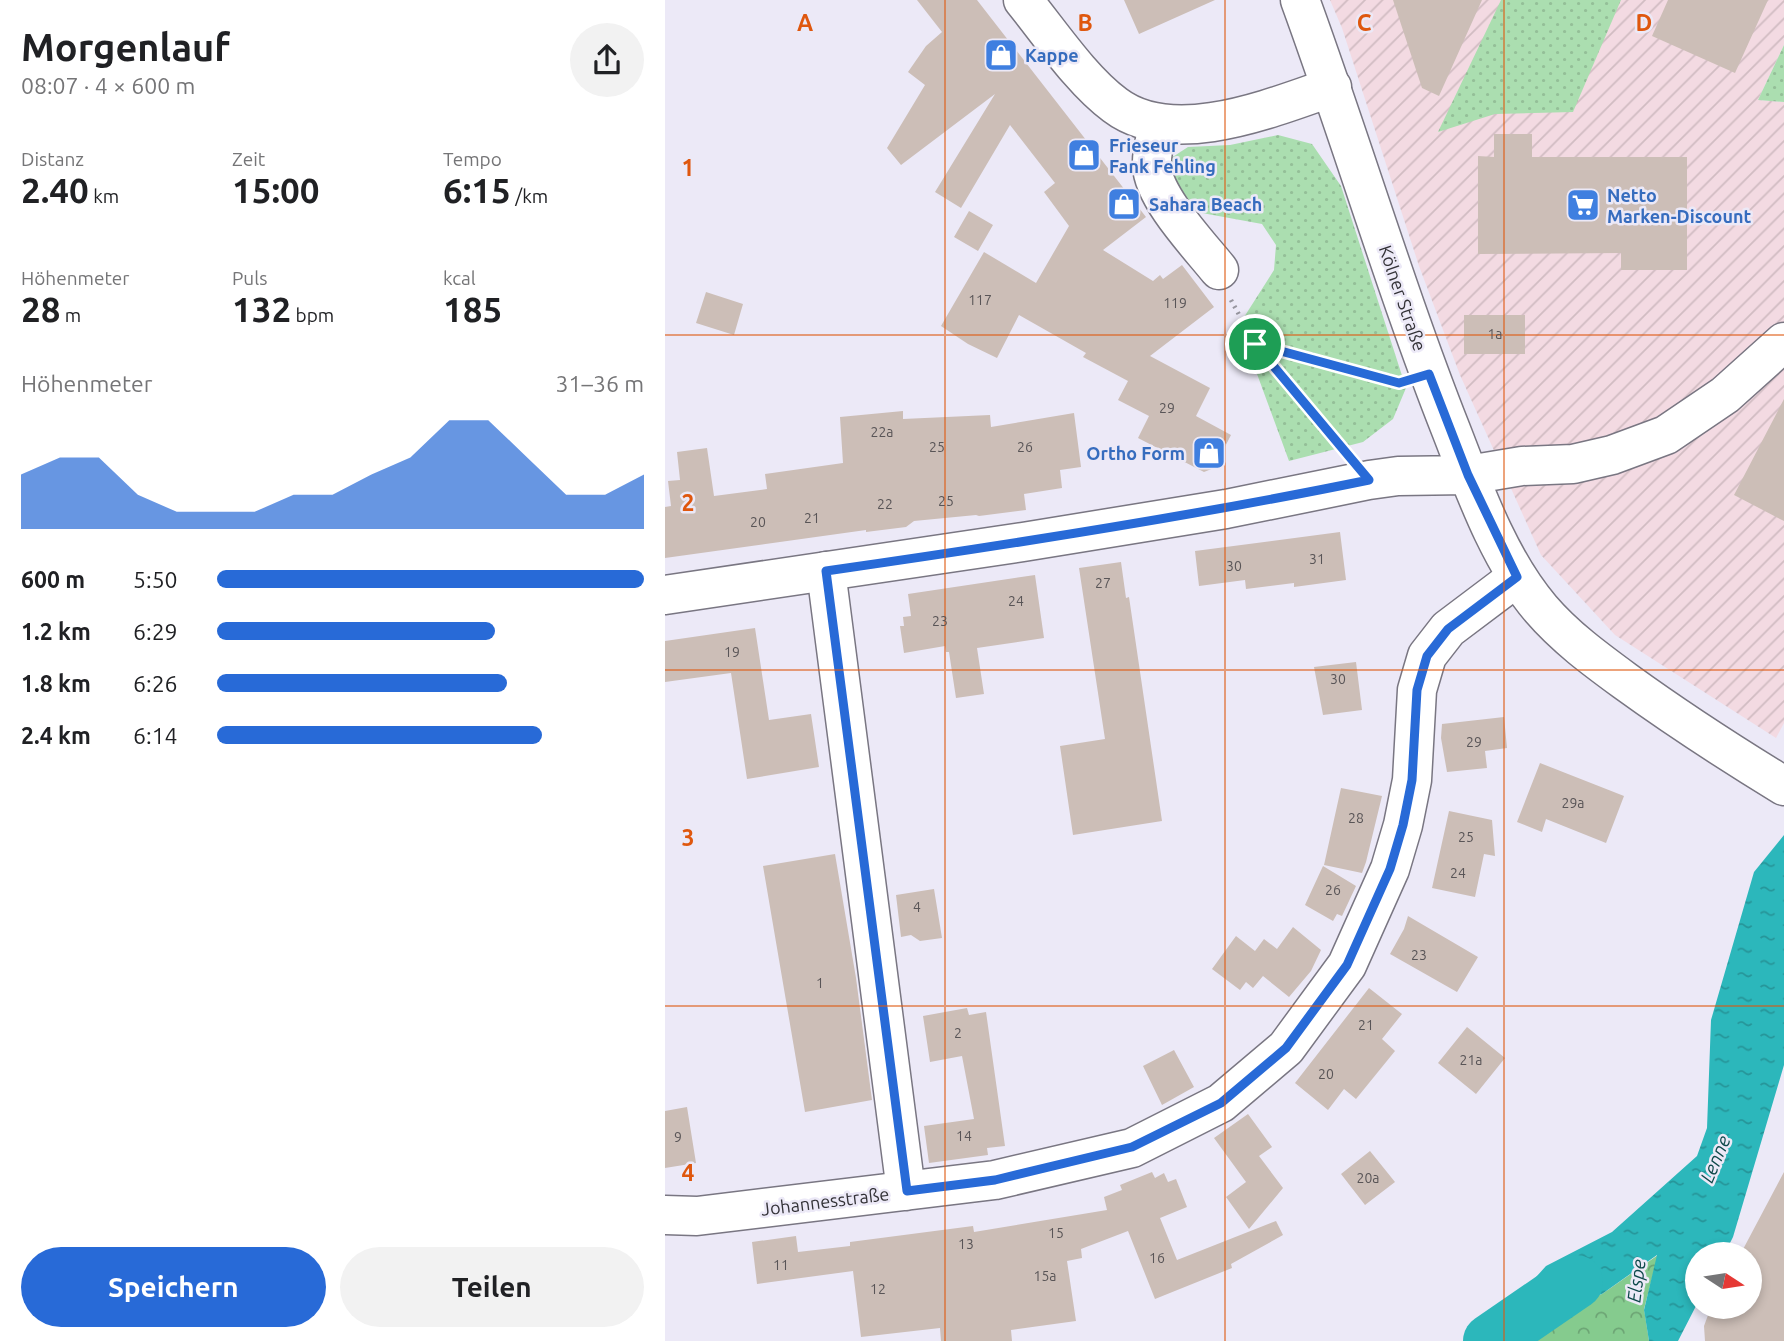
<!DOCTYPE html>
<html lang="de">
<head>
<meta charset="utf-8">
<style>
  :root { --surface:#fff; --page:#f2f2f2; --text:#202124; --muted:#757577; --accent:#286ad7 }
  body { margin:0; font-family:Ubuntu,sans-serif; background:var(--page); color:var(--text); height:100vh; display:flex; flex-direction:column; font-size:26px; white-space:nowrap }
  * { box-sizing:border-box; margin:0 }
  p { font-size:23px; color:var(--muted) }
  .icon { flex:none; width:38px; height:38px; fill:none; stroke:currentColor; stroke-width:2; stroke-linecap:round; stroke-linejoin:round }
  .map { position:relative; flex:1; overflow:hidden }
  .side { display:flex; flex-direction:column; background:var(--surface); width:665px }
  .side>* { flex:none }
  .needle { width:46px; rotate:102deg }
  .controls { position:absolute; left:1020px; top:1242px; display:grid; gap:14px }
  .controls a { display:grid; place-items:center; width:77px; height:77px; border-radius:50%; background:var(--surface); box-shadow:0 4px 10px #0003; font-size:35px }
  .pin { position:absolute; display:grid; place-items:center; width:60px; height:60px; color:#fff; margin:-30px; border:4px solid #fff; border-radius:50%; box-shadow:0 2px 7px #0007 }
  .round { display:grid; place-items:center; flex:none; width:74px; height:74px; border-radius:37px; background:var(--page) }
  .summary { display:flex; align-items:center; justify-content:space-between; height:119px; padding:0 21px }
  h1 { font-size:38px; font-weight:700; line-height:52px }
  .metrics { display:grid; grid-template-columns:repeat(3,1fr); gap:10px; height:119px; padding:7px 21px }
  .metrics div { display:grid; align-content:center }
  .metrics b { font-size:35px; font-weight:700 }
  .metrics small { font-size:19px; font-weight:400 }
  .metrics p { font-size:19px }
  .chart { height:196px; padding:14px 21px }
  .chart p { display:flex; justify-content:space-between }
  .chart svg { width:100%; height:126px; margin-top:7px; fill:var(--accent); opacity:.7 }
  .button { display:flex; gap:14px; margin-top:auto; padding:14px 21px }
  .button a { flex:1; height:80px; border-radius:42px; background:var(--accent); color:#fff; font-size:28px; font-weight:700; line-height:80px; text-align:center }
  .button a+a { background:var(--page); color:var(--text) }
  ul { padding:0 21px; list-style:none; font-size:23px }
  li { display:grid; grid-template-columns:112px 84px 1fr; align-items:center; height:52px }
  li i { height:18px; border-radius:9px; background:var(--accent) }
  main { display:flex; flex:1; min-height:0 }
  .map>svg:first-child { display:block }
  .industrial { fill:url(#industrial-furrows) }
  .grass { fill:url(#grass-dots) }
  .forest { fill:url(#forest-crowns) }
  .water { fill:url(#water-ripples) }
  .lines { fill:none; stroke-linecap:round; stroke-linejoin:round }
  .river { stroke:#2cb7bb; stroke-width:54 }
  .building { fill:#ccbeb7 }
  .minor-casing { stroke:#797682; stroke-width:41 }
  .major-casing { stroke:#797682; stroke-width:41 }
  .path { stroke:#97959f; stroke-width:4.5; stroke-dasharray:2 5; stroke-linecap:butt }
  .minor { stroke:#fff; stroke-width:38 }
  .major { stroke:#fff; stroke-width:38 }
  .route-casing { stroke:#fff; stroke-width:14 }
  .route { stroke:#286ad7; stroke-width:9 }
  .grid { fill:none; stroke:#df570e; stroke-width:2; stroke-opacity:0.55 }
  .labels { text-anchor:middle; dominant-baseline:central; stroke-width:5; stroke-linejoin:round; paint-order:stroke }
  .number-label { font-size:14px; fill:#595557 }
  .shop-label { font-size:18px; font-weight:bold; fill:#366cbe; stroke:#ece9f7; text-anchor:start }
  .street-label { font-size:18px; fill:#333237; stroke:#ece9f7 }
  .water-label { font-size:19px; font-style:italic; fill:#0e494a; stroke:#ece9f7 }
  .grid-label { font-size:23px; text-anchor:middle; font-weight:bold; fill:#df570e; stroke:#ece9f7; stroke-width:5; stroke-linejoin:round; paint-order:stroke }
</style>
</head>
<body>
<main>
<section class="side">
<div class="summary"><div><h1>Morgenlauf</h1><p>08:07 · 4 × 600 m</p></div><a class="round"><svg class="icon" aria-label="share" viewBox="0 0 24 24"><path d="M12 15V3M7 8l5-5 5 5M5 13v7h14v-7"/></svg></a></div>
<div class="metrics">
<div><p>Distanz</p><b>2.40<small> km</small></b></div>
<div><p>Zeit</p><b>15:00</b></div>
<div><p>Tempo</p><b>6:15<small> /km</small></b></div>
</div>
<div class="metrics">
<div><p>Höhenmeter</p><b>28<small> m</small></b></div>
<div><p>Puls</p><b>132<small> bpm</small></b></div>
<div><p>kcal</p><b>185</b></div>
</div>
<div class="chart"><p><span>Höhenmeter</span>31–36 m</p>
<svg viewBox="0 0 160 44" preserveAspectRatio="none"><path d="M0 44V25L10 19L20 19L30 32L40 38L50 38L60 38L70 32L80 32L90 25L100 19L110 6L120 6L130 19L140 32L150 32L160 25V44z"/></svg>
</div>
<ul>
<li><b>600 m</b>5:50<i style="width:100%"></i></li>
<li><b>1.2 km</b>6:29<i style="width:65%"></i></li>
<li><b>1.8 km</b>6:26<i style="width:68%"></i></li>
<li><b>2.4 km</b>6:14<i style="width:76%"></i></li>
</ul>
<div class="button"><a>Speichern</a><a>Teilen</a></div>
</section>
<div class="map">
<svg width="1119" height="1341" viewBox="0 0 1119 1341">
  <defs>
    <pattern id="industrial-furrows" width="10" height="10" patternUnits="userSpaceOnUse" patternTransform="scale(1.75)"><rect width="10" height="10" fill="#f3dae2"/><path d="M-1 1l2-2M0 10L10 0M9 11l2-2" fill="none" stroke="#d1bcc2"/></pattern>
    <pattern id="grass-dots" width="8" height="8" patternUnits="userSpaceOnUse" patternTransform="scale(1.75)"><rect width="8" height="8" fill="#abdeb0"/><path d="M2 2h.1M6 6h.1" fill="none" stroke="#94bf98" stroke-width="1.8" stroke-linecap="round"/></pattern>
    <pattern id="forest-crowns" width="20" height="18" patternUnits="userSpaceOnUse" patternTransform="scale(1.75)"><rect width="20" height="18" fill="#85cb8e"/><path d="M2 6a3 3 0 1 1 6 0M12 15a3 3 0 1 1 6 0" fill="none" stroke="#6da575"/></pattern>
    <pattern id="water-ripples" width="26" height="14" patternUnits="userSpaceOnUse" patternTransform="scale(1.75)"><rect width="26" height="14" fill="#2cb7bb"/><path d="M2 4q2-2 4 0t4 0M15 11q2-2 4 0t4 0" fill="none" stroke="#269599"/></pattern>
  </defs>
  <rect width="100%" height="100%" fill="#ece9f7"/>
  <path class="industrial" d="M665,0h454v45l-26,55 26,2v621l-8,15 -161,-103 -74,-80 -81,-180 -41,-109 -77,-238z"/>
  <path class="grass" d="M836,0h120l-48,112 -78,2 -57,18z
    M1119,45v57l-26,-2z
    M613,135l34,9 29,42 65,202 -13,31 -30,23 -74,19 -50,-136 35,-55 2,-25 -14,-21 -71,-13 -25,-32 2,-19 20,-13 42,-2z"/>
  <path class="forest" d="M993,1255l-14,54 5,32h-179l132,-47z"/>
  <path class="water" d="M1119,835v230l-51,172 -9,18h-27v49l-19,37h-29l-5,-31 13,-55 -55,39 -118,41 62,-69 66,-34 85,-76 10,-28 4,-108 43,-148z"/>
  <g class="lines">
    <path class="river" d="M825,1341l86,-59"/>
  </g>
  <path class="building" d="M252,0h60l169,217 -43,33 50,31 7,-6 3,4 19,-14 32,42 -64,49 60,32 -14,28 35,19 -17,33 -10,4 -66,-34 11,-22 -31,-16 10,-19 -45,-24 3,-4 -67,-38 -22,43 -29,-14 -27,-18 43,-74 52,31 33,-57 -25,-34 11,-9 -45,-58 -49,83 -26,-16 60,-98 -94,71 -14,-17 38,-63 -17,-13 18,-26 16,-14z
    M459,0h91l-76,34z
    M728,0h89l-43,96 -17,-8z
    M1003,0h100l-33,73 -83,-37z
    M829,134h38v23h155v113h-66v-17l-143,1v-98l16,1z
    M304,211l24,14 -15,26 -24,-14z
    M41,292l37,12 -9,31 -38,-12z
    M799,315h61v39h-61z
    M1119,399v122l-50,-26z
    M238,411v8l87,-4 1,12 83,-14 7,54 -21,3 2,18 -38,6 2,16 -47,6 -3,-1 -62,6 -8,6 -40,5v-2l-201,28v-51l6,-1 -3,-25 12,-1 -3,-28 30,-4 7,48 53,-7 -2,-15 78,-11 -3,-46z
    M675,532l6,48 -52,7v-4l-48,6 -1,-9 -46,6 -4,-35z
    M456,562l5,36 3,-1 33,224 -89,14 -13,-89 45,-7 -26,-171z
    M370,575l9,63 -67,10 7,46 -28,4 -7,-46h-3l-1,-6 -41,7 -4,-27h4l-1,-9 8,-1 -3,-22z
    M90,628l14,92 42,-6 8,53 -72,12 -16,-106 -66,9v-41z
    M691,662l6,48 -39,5 -9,-48z
    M839,717l3,31 -22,3 2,17 -40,4 -6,-34 1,-14z
    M875,763l84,33 -18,47 -60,-24 -4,13 -25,-10z
    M676,788l41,8 -16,66 -4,11 -38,-8z
    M784,811l43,9 3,36 -11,-2 -9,43 -43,-9z
    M170,854l21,124 16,122 -67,12 -42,-246z
    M658,866l33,20 -14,30 -5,-2 -4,7 -28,-16z
    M269,889l8,49 -22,3 -9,-6 -10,2 -5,-42z
    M743,916l70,41 -21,35 -67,-38 14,-25z
    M628,927l28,23 -10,21 -22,26 -26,-21 -10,12 -7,-6 -6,8 -28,-21 24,-33 19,15 9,-12 13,10z
    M704,988l33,26 -20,25 13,12 -39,48 -12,-10 -16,21 -33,-27z
    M302,1008l2,7 17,-3 19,134 -18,2 1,7 -59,8 -5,-37 50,-7 -12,-63 -32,6 -7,-46z
    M802,1027l38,31 -29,36 -38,-31z
    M509,1050l20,37 -32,18 -19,-39z
    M22,1107l9,56 -31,5v-57z
    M583,1114l24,33 -13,9 24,32 -34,41 -23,-32 20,-15 -32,-44z
    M705,1151l25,31 -30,23 -24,-31z
    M487,1172l3,6 9,-5 4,9 8,-3 11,28 -27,11 17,42 99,-39 7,14 -52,29 1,4 -77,31 -27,-68 -47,18 1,9 -15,3 9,60 -65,9 1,11h-71l-1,-13 -79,9 -8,-66 -96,13 -5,-42 44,-6 2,16 52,-6v-4l123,-16 1,6 133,-22 -3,-13 18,-7 -2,-5z
    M1119,1172v169h-79l-1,-15 7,-19h39v-52h-10z"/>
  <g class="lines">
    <defs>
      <path id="minor" d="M358,0c27,33 58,80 92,105 58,44 156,3 217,-18
        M494,123c-3,13 -8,29 -7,43 1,31 47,79 67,104
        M803,475l54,-9 51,-2 39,-9 54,-20 59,-40 59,-53
        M161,571l80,620
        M0,1215l32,1 298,-36 137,-32 89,-45 65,-55 61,-83 43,-96 13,-44 9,-45 5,-90 10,-34 21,-27 69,-52"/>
      <path id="major" d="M635,0c52,142 95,288 151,430 23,59 48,130 90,179 24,28 54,50 84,72 51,37 105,72 159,105
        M0,595l358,-53 203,-33 143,-29 29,-4 70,-1"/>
    </defs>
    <use href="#minor" class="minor-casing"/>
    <use href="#major" class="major-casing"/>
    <path class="path" d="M566,300l24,44 91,108
      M591,344l140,39"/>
    <use href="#minor" class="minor"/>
    <use href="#major" class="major"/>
  </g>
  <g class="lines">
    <defs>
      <path id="route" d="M590,344l144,39 30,-9 39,101 49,102 -69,52 -21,27 -10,34 -5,90 -9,45 -13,44 -43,96 -61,83 -65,55 -89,44 -137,33 -88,11 -81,-620c182,-26 363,-54 543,-91z"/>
    </defs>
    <use href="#route" class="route-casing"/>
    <use href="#route" class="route"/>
  </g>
  <path class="grid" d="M280,0v1341M560,0v1341M839,0v1341M0,335h1119M0,670h1119M0,1006h1119"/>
  <defs>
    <symbol id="shop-square" viewBox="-11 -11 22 22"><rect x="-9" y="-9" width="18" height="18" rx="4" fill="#3f7fe0" stroke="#ece9f7"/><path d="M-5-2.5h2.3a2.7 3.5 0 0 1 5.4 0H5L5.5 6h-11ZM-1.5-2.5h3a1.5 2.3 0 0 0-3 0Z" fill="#fff"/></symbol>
    <symbol id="supermarket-square" viewBox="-11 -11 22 22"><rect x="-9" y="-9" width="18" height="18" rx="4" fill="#3f7fe0" stroke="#ece9f7"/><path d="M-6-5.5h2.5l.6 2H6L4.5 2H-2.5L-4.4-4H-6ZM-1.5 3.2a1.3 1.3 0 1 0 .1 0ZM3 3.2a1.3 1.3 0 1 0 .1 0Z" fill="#fff"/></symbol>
  </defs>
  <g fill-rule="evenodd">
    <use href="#shop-square" x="317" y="36" width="38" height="38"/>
    <use href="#shop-square" x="400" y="136" width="38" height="38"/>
    <use href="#shop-square" x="440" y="185" width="38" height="38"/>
    <use href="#supermarket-square" x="899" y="186" width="38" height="38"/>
    <use href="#shop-square" x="525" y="434" width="38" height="38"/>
  </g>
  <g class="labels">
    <g class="number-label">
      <text x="315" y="300">117</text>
      <text x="510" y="303">119</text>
      <text x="830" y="334">1a</text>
      <text x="502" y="408">29</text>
      <text x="217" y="432">22a</text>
      <text x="272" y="447">25</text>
      <text x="360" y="447">26</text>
      <text x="281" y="501">25</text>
      <text x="220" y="504">22</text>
      <text x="147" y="518">21</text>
      <text x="93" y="522">20</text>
      <text x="652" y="559">31</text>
      <text x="569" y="566">30</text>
      <text x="438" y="583">27</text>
      <text x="351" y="601">24</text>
      <text x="275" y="621">23</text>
      <text x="67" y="652">19</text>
      <text x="673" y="679">30</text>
      <text x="809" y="742">29</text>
      <text x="908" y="803">29a</text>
      <text x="691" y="818">28</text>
      <text x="801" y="837">25</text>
      <text x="793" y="873">24</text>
      <text x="668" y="890">26</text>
      <text x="252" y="907">4</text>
      <text x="754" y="955">23</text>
      <text x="155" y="983">1</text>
      <text x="701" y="1025">21</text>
      <text x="293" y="1033">2</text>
      <text x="806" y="1060">21a</text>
      <text x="661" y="1074">20</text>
      <text x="299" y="1136">14</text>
      <text x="13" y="1137">9</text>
      <text x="703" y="1178">20a</text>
      <text x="391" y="1233">15</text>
      <text x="301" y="1244">13</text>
      <text x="492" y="1258">16</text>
      <text x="116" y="1265">11</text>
      <text x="380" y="1276">15a</text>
      <text x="213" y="1289">12</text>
    </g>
    <g class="shop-label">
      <text x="360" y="55">Kappe</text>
      <text x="444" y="145">Frieseur<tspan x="444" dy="21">Fank Fehling</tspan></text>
      <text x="942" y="195">Netto<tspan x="942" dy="21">Marken-Discount</tspan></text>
      <text x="484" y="204">Sahara Beach</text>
      <text x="520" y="453" text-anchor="end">Ortho Form</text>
    </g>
    <g class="street-label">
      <text transform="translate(738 298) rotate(71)">Kölner Straße</text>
      <text transform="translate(160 1201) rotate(-7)">Johannesstraße</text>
    </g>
    <g class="water-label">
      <text transform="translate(1050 1159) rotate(-67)">Lenne</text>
      <text transform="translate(971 1281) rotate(-83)">Elspe</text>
    </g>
  </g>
  <g class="grid-label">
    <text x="140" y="31">A</text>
    <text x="420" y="31">B</text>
    <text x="699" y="31">C</text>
    <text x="979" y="31">D</text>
    <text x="23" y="176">1</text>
    <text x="23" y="511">2</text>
    <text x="23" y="846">3</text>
    <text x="23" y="1181">4</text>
  </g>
</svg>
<div class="controls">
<a><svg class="needle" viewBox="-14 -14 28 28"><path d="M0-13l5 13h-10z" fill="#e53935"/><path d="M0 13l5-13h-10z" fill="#757577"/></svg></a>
</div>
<div class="pin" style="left:590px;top:344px;background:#1e9e55"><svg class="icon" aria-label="arrive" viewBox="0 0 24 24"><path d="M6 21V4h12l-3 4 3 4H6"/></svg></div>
</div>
</main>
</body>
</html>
